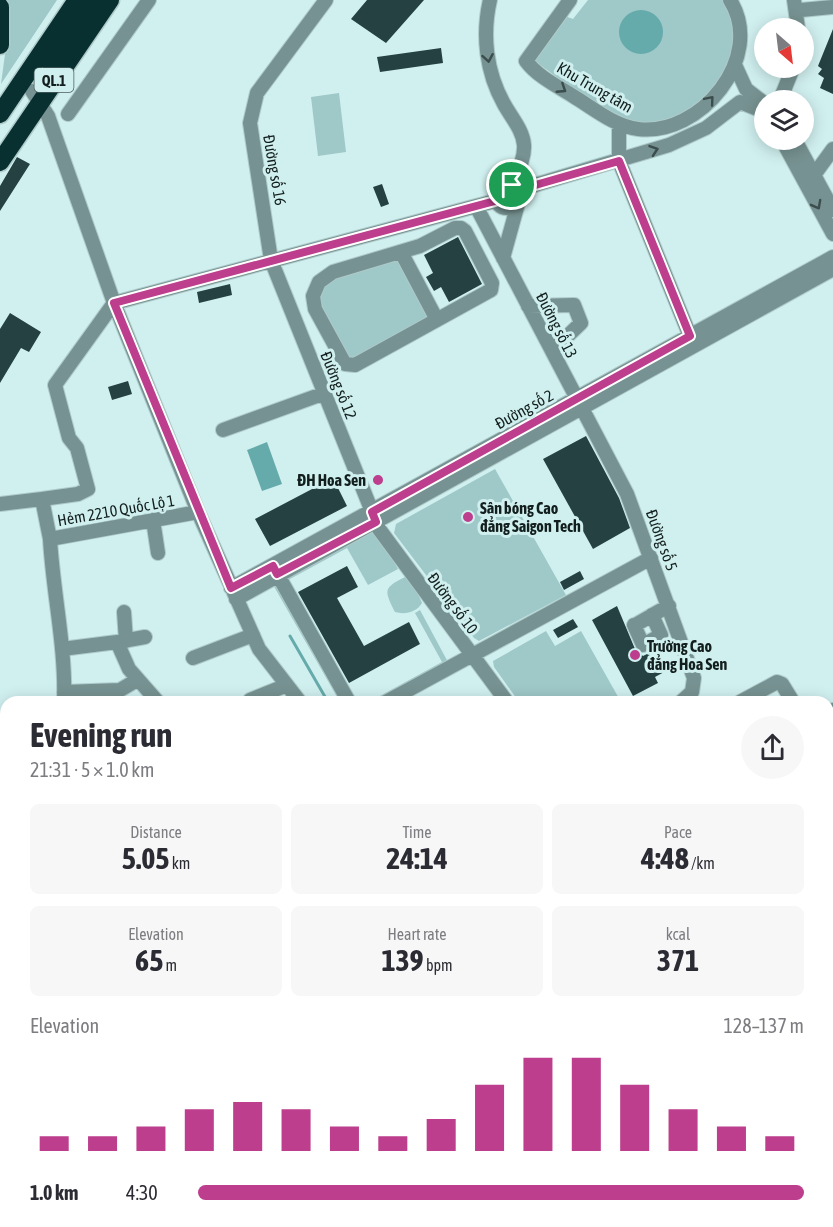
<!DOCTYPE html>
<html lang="en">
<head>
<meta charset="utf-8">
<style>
  :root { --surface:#fff; --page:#f7f7f7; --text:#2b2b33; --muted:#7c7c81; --accent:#bc3e8d }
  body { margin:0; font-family:"Asap Condensed",sans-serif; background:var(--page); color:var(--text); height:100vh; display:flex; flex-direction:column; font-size:22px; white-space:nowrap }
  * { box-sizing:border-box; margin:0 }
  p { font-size:20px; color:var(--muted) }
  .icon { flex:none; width:33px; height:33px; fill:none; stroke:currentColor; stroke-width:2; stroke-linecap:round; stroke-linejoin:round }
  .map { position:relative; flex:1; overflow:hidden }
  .sheet { position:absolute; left:0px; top:696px; width:834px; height:531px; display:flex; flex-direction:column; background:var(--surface); border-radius:18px 18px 0 0; box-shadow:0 3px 15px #0003 }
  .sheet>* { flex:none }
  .needle { width:39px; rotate:152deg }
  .tools { position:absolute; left:754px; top:18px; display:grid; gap:12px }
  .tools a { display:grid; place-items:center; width:60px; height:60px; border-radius:50%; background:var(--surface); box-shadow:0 3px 15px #0003; font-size:30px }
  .pin { position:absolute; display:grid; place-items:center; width:51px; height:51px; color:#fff; margin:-26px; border:3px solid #fff; border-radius:50%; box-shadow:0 2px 6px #0007 }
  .round { display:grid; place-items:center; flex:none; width:63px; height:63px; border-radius:32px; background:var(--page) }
  .headline { display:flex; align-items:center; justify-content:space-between; height:102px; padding:0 30px }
  h1 { font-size:33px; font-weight:700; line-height:45px }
  .stats { display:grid; grid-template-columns:repeat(3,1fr); gap:9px; height:102px; padding:6px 30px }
  .stats div { display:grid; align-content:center; border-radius:9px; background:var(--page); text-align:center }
  .stats b { font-size:30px; font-weight:700 }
  .stats small { font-size:16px; font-weight:400 }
  .stats p { font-size:16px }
  .chart { height:168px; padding:12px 30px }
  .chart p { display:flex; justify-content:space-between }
  .chart svg { width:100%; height:108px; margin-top:6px; stroke:var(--accent); stroke-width:6 }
  ul { padding:0 30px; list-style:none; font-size:20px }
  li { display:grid; grid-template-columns:96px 72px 1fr; align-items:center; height:45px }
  li i { height:15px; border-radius:8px; background:var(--accent) }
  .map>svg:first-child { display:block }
  .green { fill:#9fc8c8 }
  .water { fill:#66abab }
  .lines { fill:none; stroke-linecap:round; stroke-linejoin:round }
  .stream { stroke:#66abab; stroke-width:3 }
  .building { fill:#254141 }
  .minor-casing { stroke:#aecac9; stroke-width:16 }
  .highway-casing { stroke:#aecac9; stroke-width:21 }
  .minor { stroke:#779292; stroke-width:14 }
  .highway { stroke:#093030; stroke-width:18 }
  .oneway { stroke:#3b4d4c }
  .route-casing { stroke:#fff; stroke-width:12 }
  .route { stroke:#bc3e8d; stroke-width:8 }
  .poi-dot { fill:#bc3e8d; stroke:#d0f0ef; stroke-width:2 }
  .labels { text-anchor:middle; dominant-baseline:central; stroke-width:6; stroke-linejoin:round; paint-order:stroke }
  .shield { fill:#d0f0ef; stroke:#4c5e5d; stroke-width:1.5 }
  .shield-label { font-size:15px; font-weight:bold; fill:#131f1e }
  .street-label { font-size:16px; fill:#131f1e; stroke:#d0f0ef }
  .poi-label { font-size:16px; font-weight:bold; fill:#131f1e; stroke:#d0f0ef; text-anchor:start }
</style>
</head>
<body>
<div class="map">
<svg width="833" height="1227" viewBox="0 0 833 1227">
  <rect width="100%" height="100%" fill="#d0f0ef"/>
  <path class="green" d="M8,0h49l-56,84 7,-52z
    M588,0h135c6,10 12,23 12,35 0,43 -52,93 -96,88 -34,-5 -77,-44 -106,-63l32,-44 8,3z
    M339,93l7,59 -28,4 -7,-59z
    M397,259l32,58 -78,44 -33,-61 3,-13 7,-7z
    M495,469l71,126 -87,46 -5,-3 -80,-105 2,-9z
    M374,526l24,43 -30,16 -21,-37 -68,37 65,117h-4l-68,-119z
    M405,577l6,1 11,25c-5,9 -17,12 -27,9 -11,-22 -12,-24 10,-35z
    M420,610l29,54 -72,38h-8l73,-40 -27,-49z
    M546,631l9,15 26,-15 40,71h-102l-25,-35 -1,-6z"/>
  <path class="water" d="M619 32a22 22 0 1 1 44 0a22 22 0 1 1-44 0Z
    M267,442l15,42 -20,7 -15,-41z"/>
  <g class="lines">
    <path class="stream" d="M290,636l38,66
      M714,702l4,-3
      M0,1130h6
      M828,1172l5,-2
      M585,1221l14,6
      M617,1227l60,-6"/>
  </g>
  <path class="building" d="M367,0h57l-38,43 -35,-24z
    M833,29v65l-13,-6 4,-10 -6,-4 4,-5 -4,-3z
    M441,48l2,15 -63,9 -3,-15z
    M17,157l13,7 -30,47v-25z
    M382,184l7,20 -8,3 -8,-20z
    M458,237l24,47 -33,18 -8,-15 -7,4 -8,-14 7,-4 -9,-18z
    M230,284l2,11 -33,8 -2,-11z
    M10,313l31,19 -12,20 -8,-4 -21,35v-54z
    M128,381l4,13 -20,6 -4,-13z
    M586,436l33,62 11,30 -37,21 -50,-90z
    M333,478l14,28 -77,40 -15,-27z
    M347,566l11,21 -21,11 27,48 45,-24 11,22 -71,39 -51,-91z
    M580,571l4,8 -20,11 -4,-8z
    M617,606l18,43 8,7 12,-6 11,21 -11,6 3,6 -25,13 -41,-76z
    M573,619l5,8 -20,11 -5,-8z"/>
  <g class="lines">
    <defs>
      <path id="minor" d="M326,0l-69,93 -7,30 21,137 108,269 128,173
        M490,0c-8,35 -4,72 14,104 7,13 19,26 20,41 1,14 -7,28 -12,40
        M570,0l-44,61c11,15 31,25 47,35 20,12 41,30 65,33 62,8 128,-72 92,-129
        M794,0l4,28
        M801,10l32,-3
        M735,65l11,24 18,14
        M32,91l16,25 66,187 84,209 61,137 41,53
        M780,100l13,-32
        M68,114l81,-114
        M619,124v37l71,175
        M782,140l51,94
        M795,140l38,70
        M807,178l7,-3 19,-26
        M495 196a12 12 0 1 1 24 0a12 12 0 1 1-24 0Z
        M518,190l151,-45 37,-17 34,-26 20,8
        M476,206l151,288 67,184 -2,14 -11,10
        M455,228h6l4,3 27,52 -1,7 -136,75 -10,-1 -30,-55 -2,-13 6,-14 14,-10 87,-26z
        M401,252l36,68
        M503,258l16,-58
        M528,306l46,-1 7,18 -29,28
        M223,430l102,-37
        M42,499l36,-5 10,-5 -11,-41 -8,-10 -14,-53 59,-82 381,-102
        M0,504l42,-5 8,40 148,-27
        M153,520l5,33
        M50,539c3,54 16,108 14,163
        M274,568l75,134
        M231,588l602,-331
        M236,599l597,-330
        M124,612l2,29
        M652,615l9,20 -18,10 -9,-20h1c11,-6 22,-13 34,-19
        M117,642l28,-5
        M62,649l55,-7 12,27 29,33
        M193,658l60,-23
        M64,692l56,-2 17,-10
        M250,700l37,-15
        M386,702l265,-144
        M740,702l37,-20 5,2 11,18
        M828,714l5,-4
        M828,743l5,11
        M0,770l6,-1
        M0,877h6
        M828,932l5,-18
        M0,955l6,1
        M828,1015l5,-1
        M828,1075l5,-1
        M828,1113l5,-1
        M0,1201h6
        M828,1210l5,-3
        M178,1221l95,6
        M134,1227v-6
        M395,1227l1,-6
        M754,1227l2,-6
        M781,1227l1,-6
        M807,1227l2,-6
        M820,1227l2,-6"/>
      <path id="highway" d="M0,7v38
        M51,64l43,-64
        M0,114l77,-114
        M0,162l110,-162"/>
    </defs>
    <use href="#minor" class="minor-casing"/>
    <use href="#highway" class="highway-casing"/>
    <use href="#minor" class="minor"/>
    <use href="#highway" class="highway"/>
  </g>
  <defs><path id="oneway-chevron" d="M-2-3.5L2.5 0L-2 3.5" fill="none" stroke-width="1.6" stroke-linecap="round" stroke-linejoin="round" transform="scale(1.5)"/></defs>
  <g class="oneway">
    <use href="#oneway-chevron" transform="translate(488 58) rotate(80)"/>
    <use href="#oneway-chevron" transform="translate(562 89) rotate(33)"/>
    <use href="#oneway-chevron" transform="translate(710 100) rotate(-50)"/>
    <use href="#oneway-chevron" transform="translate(654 150) rotate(-19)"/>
    <use href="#oneway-chevron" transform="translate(817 205) rotate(62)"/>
  </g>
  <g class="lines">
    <defs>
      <path id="route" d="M619,161l71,175 -318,176 4,10 -99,52 -4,-8 -42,22 -117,-285 381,-102v-10l9,-7 8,1 6,5z"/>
    </defs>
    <use href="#route" class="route-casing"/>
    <use href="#route" class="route"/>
  </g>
  <g class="poi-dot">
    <circle cx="378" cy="480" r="6"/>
    <circle cx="468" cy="517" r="6"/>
    <circle cx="635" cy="655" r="6"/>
  </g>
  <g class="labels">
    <rect class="shield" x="34.5" y="68" width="39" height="24" rx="4.5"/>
    <g class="shield-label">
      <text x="54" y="80">QL.1</text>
    </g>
    <g class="street-label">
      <text transform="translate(595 87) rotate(30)">Khu Trung tâm</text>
      <text transform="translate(275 170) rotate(80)">Đường số 16</text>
      <text transform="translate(557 325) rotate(63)">Đường số 13</text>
      <text transform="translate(339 385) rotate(68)">Đường số 12</text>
      <text transform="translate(524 409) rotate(-29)">Đường số 2</text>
      <text transform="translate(116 510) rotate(-10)">Hẻm 2210 Quốc Lộ 1</text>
      <text transform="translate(662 540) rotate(70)">Đường số 5</text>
      <text transform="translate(453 603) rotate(53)">Đường số 10</text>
    </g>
    <g class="poi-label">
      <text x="366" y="480" text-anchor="end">ĐH Hoa Sen</text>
      <text x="480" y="508">Sân bóng Cao<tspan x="480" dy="18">đẳng Saigon Tech</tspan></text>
      <text x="647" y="646">Trường Cao<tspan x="647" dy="18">đẳng Hoa Sen</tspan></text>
    </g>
  </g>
</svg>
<div class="tools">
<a><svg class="needle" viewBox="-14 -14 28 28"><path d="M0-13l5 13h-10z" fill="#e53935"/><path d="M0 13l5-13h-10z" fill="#7c7c81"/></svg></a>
<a><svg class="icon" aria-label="layers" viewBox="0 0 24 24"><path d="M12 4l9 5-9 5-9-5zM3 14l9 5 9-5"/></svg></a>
</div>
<div class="pin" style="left:512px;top:185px;background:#1e9e55"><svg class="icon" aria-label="arrive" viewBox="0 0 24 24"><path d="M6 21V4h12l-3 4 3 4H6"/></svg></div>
<section class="sheet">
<div class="headline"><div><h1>Evening run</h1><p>21:31 · 5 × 1.0 km</p></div><a class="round"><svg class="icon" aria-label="share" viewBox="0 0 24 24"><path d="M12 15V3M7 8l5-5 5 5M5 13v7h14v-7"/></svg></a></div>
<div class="stats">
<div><p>Distance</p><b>5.05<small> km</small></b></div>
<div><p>Time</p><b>24:14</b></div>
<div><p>Pace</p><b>4:48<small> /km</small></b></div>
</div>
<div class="stats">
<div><p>Elevation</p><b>65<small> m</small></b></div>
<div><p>Heart rate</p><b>139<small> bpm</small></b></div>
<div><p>kcal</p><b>371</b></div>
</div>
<div class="chart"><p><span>Elevation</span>128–137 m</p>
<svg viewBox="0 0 160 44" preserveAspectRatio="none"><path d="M5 44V38M15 44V38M25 44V34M35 44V27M45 44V24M55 44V27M65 44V34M75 44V38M85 44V31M95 44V17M105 44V6M115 44V6M125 44V17M135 44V27M145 44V34M155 44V38"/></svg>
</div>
<ul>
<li><b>1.0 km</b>4:30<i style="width:100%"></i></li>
</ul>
</section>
</div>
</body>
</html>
